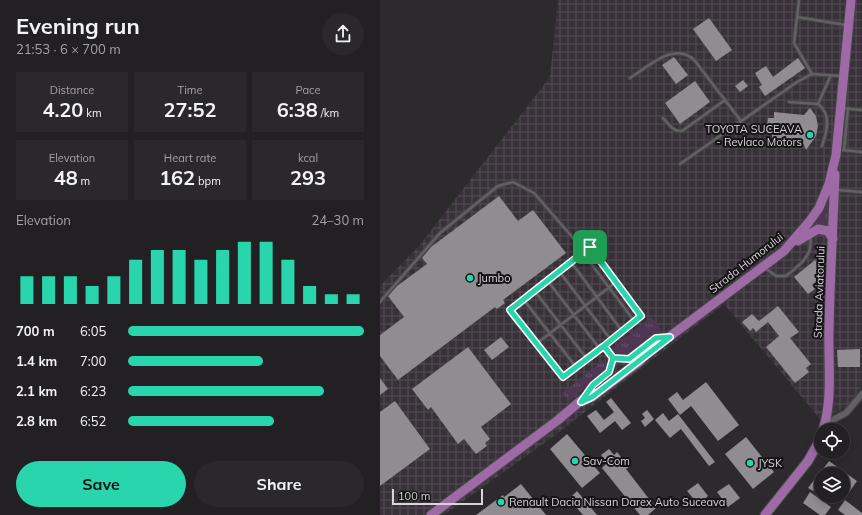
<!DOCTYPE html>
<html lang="en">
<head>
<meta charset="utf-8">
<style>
  :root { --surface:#222022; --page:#2a282a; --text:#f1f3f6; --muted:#a2a3a5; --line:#3f3e40; --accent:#28d5ad }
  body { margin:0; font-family:Mulish,sans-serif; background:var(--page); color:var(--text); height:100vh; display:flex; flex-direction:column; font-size:15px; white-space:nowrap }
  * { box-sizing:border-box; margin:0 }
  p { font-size:13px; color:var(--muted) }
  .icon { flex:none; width:22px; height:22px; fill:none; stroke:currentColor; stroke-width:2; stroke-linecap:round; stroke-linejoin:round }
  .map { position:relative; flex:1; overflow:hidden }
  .side { display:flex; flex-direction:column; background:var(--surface); width:380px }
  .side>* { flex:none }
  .fabs { position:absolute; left:434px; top:423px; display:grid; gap:8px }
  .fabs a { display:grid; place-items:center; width:36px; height:36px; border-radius:50%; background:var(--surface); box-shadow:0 2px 10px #0003,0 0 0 1px var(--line); font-size:20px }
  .scale { position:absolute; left:12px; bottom:10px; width:91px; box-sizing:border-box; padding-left:4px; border:2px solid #d7d5d8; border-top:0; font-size:11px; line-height:14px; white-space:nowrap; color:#d7d5d8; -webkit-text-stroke:3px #151315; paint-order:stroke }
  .pin { position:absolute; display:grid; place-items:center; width:34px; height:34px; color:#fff; margin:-17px; border-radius:8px; box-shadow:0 2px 6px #0006 }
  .round { display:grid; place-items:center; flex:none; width:42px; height:42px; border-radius:21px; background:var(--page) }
  .overview { display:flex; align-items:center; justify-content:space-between; height:68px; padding:0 16px }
  h1 { font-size:22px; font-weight:700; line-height:30px }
  .stats { display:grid; grid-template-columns:repeat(3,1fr); gap:6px; height:68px; padding:4px 16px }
  .stats div { display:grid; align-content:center; border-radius:0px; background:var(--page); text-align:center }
  .stats b { font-size:20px; font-weight:700 }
  .stats small { font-size:11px; font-weight:400 }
  .stats p { font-size:11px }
  .chart { height:112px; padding:8px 16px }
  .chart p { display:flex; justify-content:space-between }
  .chart svg { width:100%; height:72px; margin-top:4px; stroke:var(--accent); stroke-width:6 }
  .primary-button { display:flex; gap:8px; margin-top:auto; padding:8px 16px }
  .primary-button a { flex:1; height:46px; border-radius:24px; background:var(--accent); color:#111; font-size:16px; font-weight:700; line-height:46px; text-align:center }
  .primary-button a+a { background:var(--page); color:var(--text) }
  ul { padding:0 16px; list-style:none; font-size:13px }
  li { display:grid; grid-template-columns:64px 48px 1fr; align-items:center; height:30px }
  li i { height:10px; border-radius:5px; background:var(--accent) }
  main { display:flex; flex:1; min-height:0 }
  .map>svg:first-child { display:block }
  .industrial { fill:url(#industrial-grid) }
  .grass { fill:url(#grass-tufts) }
  .building { fill:#908c91 }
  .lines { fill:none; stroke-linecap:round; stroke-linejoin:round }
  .lane-casing { stroke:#474548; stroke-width:4.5 }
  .street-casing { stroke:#474548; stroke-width:8 }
  .primary-casing { stroke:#474548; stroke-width:11 }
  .lane { stroke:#636064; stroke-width:2.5 }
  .street { stroke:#636064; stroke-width:5.5 }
  .primary { stroke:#9d6aa5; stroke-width:9 }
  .route-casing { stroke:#fff; stroke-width:8 }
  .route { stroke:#28d5ad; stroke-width:5 }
  .poi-dot { fill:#28d5ad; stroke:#151315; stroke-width:1.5 }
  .labels { text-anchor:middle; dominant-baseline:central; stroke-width:4; stroke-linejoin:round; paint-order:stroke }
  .poi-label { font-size:11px; fill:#d7d5d8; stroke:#151315; text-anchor:start }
  .street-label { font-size:11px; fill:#d7d5d8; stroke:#151315 }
</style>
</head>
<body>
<main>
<section class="side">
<div class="overview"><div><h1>Evening run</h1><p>21:53 · 6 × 700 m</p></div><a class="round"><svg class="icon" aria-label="share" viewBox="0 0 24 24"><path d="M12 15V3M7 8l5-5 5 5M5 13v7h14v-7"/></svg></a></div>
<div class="stats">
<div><p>Distance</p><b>4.20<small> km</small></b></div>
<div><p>Time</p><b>27:52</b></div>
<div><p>Pace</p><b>6:38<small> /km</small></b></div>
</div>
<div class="stats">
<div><p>Elevation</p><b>48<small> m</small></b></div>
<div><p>Heart rate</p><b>162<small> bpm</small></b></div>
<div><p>kcal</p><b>293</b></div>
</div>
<div class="chart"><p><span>Elevation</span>24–30 m</p>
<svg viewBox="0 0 160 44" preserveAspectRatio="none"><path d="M5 44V27M15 44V27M25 44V27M35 44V33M45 44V27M55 44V17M65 44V11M75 44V11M85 44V17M95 44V11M105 44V6M115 44V6M125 44V17M135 44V33M145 44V38M155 44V38"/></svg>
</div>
<ul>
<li><b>700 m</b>6:05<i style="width:100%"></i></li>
<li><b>1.4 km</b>7:00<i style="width:57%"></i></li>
<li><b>2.1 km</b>6:23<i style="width:83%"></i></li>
<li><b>2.8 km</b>6:52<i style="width:62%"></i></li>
</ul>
<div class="primary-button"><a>Save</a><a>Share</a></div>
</section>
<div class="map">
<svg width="482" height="515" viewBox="0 0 482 515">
  <defs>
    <pattern id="industrial-grid" width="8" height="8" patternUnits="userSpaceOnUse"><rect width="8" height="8" fill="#39313a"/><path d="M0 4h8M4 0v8" fill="none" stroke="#554e56"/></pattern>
    <pattern id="grass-tufts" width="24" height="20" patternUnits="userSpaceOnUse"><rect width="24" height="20" fill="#4f3653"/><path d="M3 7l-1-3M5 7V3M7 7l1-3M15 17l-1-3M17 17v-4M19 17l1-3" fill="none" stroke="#68526b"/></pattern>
  </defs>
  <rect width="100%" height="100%" fill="#2d2a2e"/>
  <path class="industrial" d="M178,0h304v387l-16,21 -26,11 -96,-115 -170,132 -110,79h-64v-229l39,-40 131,-169z"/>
  <path class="grass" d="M451,186v44l-6,-6h-8l-8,3z
    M271,317l10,12 -34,27 -14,-4 -1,-4z
    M226,358v14l-37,29 -7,-8z"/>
  <path class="building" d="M329,18l23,32 -16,11 -23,-32z
    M294,57l14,18 -12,9 -14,-19z
    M418,58l7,10 -40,28 -6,-9 3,-2 -7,-12 11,-7 7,11z
    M363,80l5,6 -8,6 -5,-6z
    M315,81l15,21 -30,22 -15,-21z
    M430,108l6,8 2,10 -2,10 -10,14 -4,-9 -30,-3v-6l-6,-1 2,-13h6v-6l30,3z
    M119,196l19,25 15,-11 33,43 -63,47 2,3 -8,6 -2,-2 -97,73 -18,-24v-21l24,-18 -16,-21 9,-10 30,-22 -5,-6 9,-11z
    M435,260l6,9 -5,6 3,4 -7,6 3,4 -7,5 -14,-17z
    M398,306l21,26 -9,6 21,26 -5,4 3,4 -14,11 -29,-36 13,-11 -11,-14 -12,10 -3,-4 -3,3 -8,-9 10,-8 7,7z
    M121,337l8,10 -17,13 -8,-10z
    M88,347l43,57 -30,23 9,12 -5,4 2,3 -11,8 -12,-15 -6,5 -27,-37 -3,3 -16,-21z
    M480,349v18h-22l-1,-17z
    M0,378l8,11 -8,6z
    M326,382l33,43 -21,16 -27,-35 -11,9 -12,-16 9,-7 6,8z
    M231,398l20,25 -9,7 -7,-9 -15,12 -13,-17 9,-6 8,10 10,-8 -8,-10z
    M15,401l35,48 -50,37v-74z
    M267,410l7,9 -9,8 -4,-6 4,-3 -3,-4z
    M283,413l6,8 9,-7 37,48 -6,4 -28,-37 -11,9 -15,-18z
    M187,434l33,39 -18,15 -32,-39z
    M366,437l28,35 -21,17 -28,-35z
    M229,449l5,6 3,-3 12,15 -3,2 30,39 -8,7h-8l-38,-47 4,-4 -1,-2 1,-1 -5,-6z
    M449,461l28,20 -9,13 -5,-4 3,-5 -3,-2v-9h-13l-7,-5z
    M434,480l5,3 -6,8 -5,-3z
    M318,483l10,13 -10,8 -11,-13z
    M141,484l25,31h-70l27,-20 1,2z
    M349,484l11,14 -12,9 -11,-15z
    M197,491l20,24h-14l-14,-16z
    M430,492l21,15 -6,8h-5l-17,-12z
    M465,500l17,13v2h-17l-7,-5z"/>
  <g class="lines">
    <defs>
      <path id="lane" d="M419,0l-5,43 18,31
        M417,17l49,8
        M250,78c18,-11 45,-38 65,-17l46,60
        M409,102l29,2c14,11 9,27 4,42
        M438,104l13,-29
        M463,108l19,2
        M283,118c6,6 10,14 19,13l43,-31
        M463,150l19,2
        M464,150l4,-42
        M300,164l117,-82 15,-8 29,2
        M457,190l25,2
        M203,253l52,69
        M191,262l51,69
        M385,268l11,8h10c13,-10 28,-21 24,-39
        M179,271l52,69
        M167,280l53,69
        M154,290l53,69
        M143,299l53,68
        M0,302l60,-69 58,-47 15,-4 21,11 40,46 16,8 50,66 -1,5 -76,59 -53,-67 80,-63
        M156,344l80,-62
        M223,346l10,11
        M209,393c8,-17 21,-13 24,-36l16,2 27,-21h7"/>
      <path id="street" d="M445,424l21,-11 16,-19"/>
      <path id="primary" d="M418,241l20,-12 10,2 5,8
        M201,402l11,-5 47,-35 6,-7 139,-104 25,-29 10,-14 10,-24 7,-29 15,-155
        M443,430c10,-31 5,-68 6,-100 1,-52 4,-104 6,-156
        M51,515l127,-95 26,-22
        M385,515l43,-54 13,-23"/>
    </defs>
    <use href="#lane" class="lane-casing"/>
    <use href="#street" class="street-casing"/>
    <use href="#primary" class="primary-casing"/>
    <use href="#lane" class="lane"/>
    <use href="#street" class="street"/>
    <use href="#primary" class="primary"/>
  </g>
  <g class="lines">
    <defs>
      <path id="route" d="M210,247l-80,63 53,67 41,-31 9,12 -4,14 -16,13 -12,17 11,-5 78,-60 -14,1 -27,21 -16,-1 -9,-12 37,-30 -51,-69"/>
    </defs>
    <use href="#route" class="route-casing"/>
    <use href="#route" class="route"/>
  </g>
  <g class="poi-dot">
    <circle cx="430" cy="135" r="4"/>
    <circle cx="90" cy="278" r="4"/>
    <circle cx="195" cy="461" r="4"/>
    <circle cx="370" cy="463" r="4"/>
    <circle cx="121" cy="502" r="4"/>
  </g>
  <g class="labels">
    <g class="poi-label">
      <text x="422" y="129" text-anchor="end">TOYOTA SUCEAVA<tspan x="422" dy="13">- Revlaco Motors</tspan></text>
      <text x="98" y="278">Jumbo</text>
      <text x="203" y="461">Sav-Com</text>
      <text x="378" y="463">JYSK</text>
      <text x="129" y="502">Renault Dacia Nissan Darex Auto Suceava</text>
    </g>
    <g class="street-label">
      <text transform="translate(366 263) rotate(-38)">Strada Humorului</text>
      <text transform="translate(439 292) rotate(-88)">Strada Aviatorului</text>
    </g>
  </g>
</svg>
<div class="fabs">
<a><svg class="icon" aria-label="locate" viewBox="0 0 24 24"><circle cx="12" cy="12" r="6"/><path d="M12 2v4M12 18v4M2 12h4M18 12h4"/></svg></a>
<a><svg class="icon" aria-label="layers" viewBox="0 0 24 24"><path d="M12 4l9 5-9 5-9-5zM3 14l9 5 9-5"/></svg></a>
</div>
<div class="scale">100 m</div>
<div class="pin" style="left:210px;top:247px;background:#1e9e55"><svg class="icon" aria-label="arrive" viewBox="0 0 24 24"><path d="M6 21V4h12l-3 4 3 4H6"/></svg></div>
</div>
</main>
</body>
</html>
